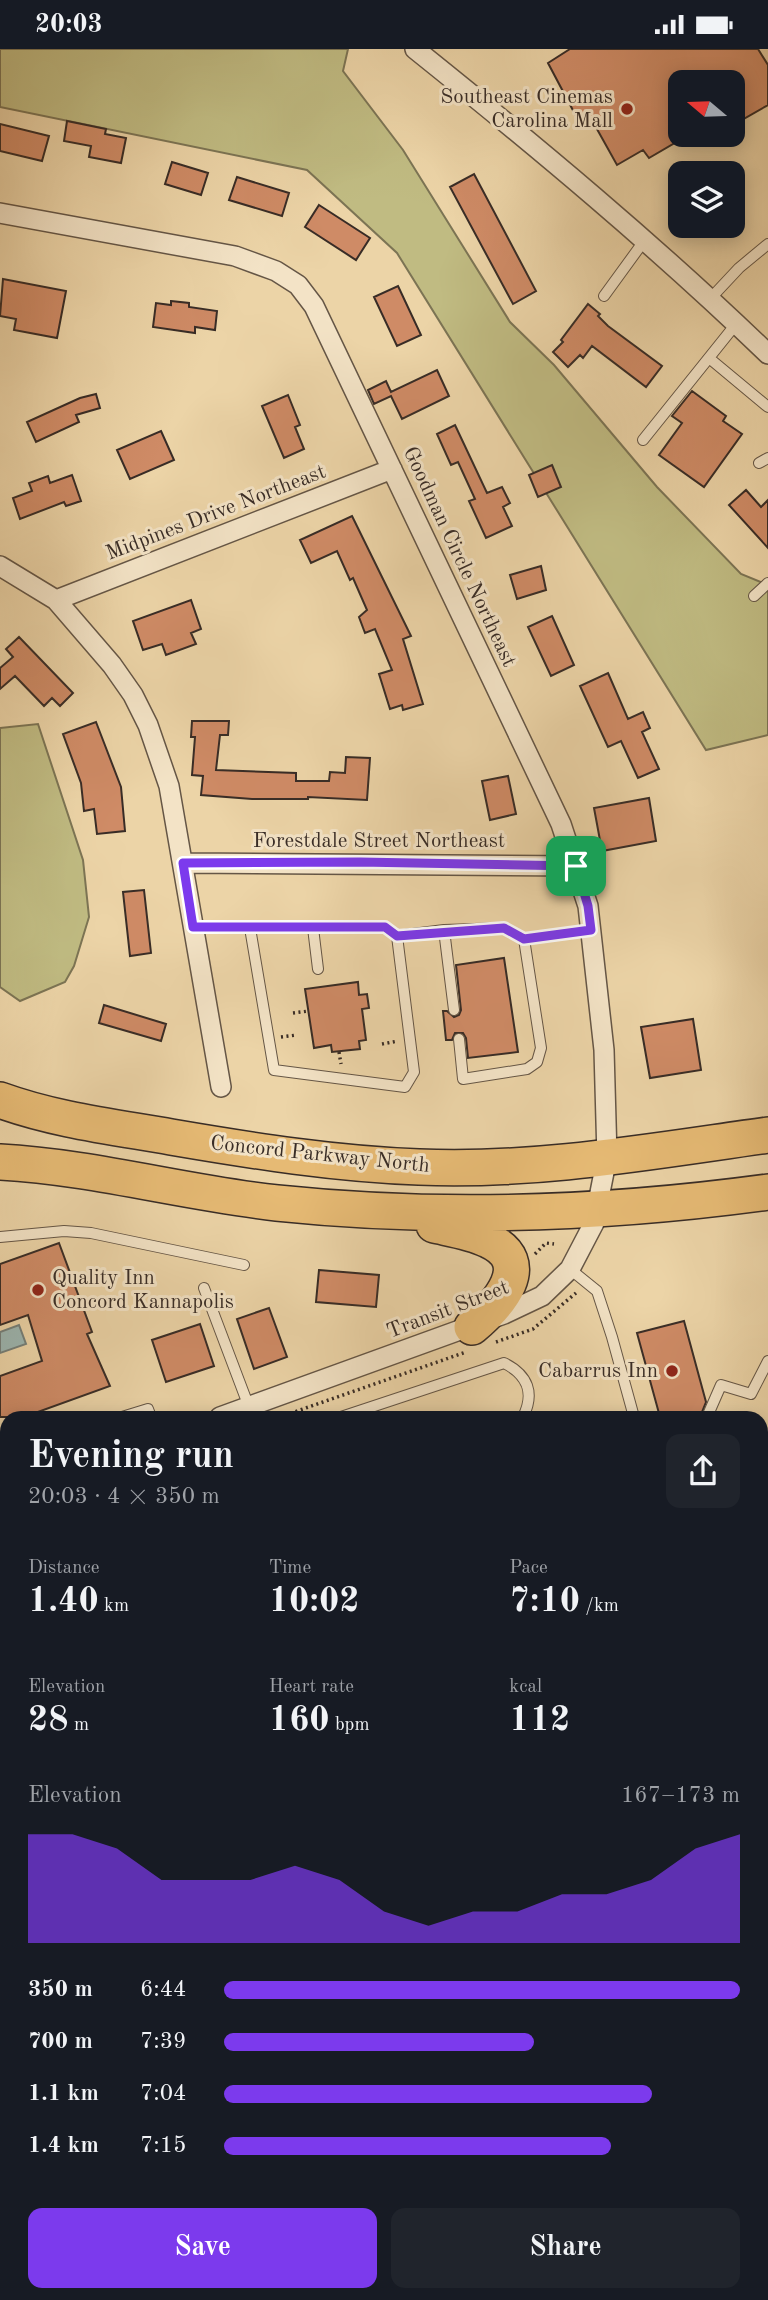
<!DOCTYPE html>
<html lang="en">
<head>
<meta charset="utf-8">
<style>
  :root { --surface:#171b24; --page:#20242c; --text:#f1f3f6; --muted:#9ea1a6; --accent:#7c3aed }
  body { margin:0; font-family:"Old Standard TT",serif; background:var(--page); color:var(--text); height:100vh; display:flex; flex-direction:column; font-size:26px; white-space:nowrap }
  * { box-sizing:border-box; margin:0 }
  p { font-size:23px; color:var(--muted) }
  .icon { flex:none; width:38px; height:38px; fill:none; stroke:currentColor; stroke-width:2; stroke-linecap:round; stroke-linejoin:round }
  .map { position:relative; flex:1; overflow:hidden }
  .side { position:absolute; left:0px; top:1362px; width:768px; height:891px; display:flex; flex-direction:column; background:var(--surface); border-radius:21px 21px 0 0; box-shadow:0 4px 18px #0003 }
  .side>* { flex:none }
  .needle { width:46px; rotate:289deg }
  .fabs { position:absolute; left:668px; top:21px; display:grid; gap:14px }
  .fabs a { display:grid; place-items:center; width:77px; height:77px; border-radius:14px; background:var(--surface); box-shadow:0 4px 18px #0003; font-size:35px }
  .pin { position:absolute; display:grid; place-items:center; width:60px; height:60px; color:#fff; margin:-30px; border-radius:14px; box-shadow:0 4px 10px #0006 }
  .round { display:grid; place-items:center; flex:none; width:74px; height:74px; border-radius:14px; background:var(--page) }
  .summary { display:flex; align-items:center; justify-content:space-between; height:119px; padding:0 28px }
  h1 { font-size:38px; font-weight:700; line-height:52px }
  .figures { display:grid; grid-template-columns:repeat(3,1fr); gap:10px; height:119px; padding:7px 28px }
  .figures div { display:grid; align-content:center }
  .figures b { font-size:35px; font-weight:700 }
  .figures small { font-size:19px; font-weight:400 }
  .figures p { font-size:19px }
  .chart { height:196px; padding:14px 28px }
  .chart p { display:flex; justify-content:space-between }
  .chart svg { width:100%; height:126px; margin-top:7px; fill:var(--accent); opacity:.7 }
  .button { display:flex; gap:14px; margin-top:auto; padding:14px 28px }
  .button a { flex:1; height:80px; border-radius:14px; background:var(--accent); color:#fff; font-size:28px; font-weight:700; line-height:80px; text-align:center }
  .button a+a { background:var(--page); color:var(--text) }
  ul { padding:0 28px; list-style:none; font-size:23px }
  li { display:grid; grid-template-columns:112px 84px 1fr; align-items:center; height:52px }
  li i { height:18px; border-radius:9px; background:var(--accent) }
  .status { display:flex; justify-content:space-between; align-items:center; height:49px; padding:0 35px; background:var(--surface); direction:ltr }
  .status svg { height:19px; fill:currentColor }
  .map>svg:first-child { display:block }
  .green { fill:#c0bb82; stroke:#7c7454; stroke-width:2 }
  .water { fill:#9cb6b1; stroke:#747f79; stroke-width:2 }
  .building { fill:#cf8b66; stroke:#382c26; stroke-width:2 }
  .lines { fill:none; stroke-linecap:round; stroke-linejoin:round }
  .lane-casing { stroke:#655646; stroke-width:12 }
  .street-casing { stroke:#655646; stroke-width:22 }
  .secondary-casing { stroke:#382c26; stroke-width:29 }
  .highway-casing { stroke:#382c26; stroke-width:38 }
  .path { stroke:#382c26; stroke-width:3.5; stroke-dasharray:2 3.5; stroke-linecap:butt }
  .lane { stroke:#f3e3c6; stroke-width:10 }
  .street { stroke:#f3e3c6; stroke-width:19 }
  .secondary { stroke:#f3e3c6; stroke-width:26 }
  .highway { stroke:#e6ba74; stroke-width:35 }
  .rail-casing { stroke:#382c26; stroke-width:8 }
  .rail { stroke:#f3e3c6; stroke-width:5; stroke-dasharray:16; stroke-linecap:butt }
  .route-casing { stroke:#fff; stroke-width:14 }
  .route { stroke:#7c3aed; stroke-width:9 }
  .poi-dot { fill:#8f2418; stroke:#f3e3c6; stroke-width:2.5 }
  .labels { text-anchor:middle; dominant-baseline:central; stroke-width:6; stroke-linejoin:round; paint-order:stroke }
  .poi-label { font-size:21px; fill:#382c26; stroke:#f3e3c6; text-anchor:end }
  .street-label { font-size:21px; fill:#382c26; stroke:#f3e3c6 }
</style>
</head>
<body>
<div class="status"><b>20:03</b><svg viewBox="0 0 49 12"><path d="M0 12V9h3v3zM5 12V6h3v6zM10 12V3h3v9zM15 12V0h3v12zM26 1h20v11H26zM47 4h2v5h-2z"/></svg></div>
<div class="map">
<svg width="768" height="2251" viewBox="0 0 768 2251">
  <rect width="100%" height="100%" fill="#ecd4a7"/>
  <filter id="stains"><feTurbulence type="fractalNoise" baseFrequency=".00286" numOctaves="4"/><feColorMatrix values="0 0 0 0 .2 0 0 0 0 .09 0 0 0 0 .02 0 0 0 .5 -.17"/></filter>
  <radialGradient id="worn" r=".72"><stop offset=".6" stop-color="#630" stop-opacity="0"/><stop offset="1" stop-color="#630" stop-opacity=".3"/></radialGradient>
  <path class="green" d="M0,0h348l-5,22 60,79 107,172 44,43 103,122 84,87 27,11v150l-62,15 -309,-497 -90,-83 -307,-63z
    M38,675l45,136 6,57 -15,49 -9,16 -45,19 -20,-14v-259z"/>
  <path class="water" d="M19,1276l7,19 -26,9v-21z"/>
  <path class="building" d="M570,0h188l10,16v40l-35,20v-43h-52v47l-6,4 3,8 -29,17 -6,-8 -26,15 -29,-52 -12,3 -28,-53z
    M67,72l39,8 -1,5 21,4 -5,25 -32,-6 2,-11 -27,-5z
    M0,75l49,12 -7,25 -42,-10z
    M172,113l36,11 -7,22 -36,-11z
    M474,125l62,117 -23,13 -63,-117z
    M237,128l52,16 -7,23 -53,-16z
    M319,156l51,33 -14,22 -51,-33z
    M3,230l63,12 -9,47 -43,-8 2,-11 -16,-3z
    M398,237l23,49 -24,11 -23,-49z
    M171,252l18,2v4l28,4 -2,19 -20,-3v6l-42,-6 3,-24 15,2z
    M588,255l12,10 -2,2 10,10 54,40 -16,21 -54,-41 -9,12 -3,-3 -12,12 -15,-15 10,-10 -2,-2z
    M437,321l12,26 -47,23 -11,-23 -17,8 -6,-14 18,-9 5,11z
    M692,342l34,25 -3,5 19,13 -38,53 -45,-32 23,-32 -10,-7z
    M96,345l4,14 -24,7 3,7 -43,20 -9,-20 53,-24z
    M288,346l12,30 -5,2 9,22 -20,9 -22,-52z
    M455,376l32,68 15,-6 8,16 -7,4 9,19 -26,12 -17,-37 6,-2 -17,-37 -7,3 -14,-31z
    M161,382l13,29 -44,19 -13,-29z
    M552,416l9,22 -23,10 -9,-22z
    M72,426l9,26 -15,5 -2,-4 -44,17 -7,-21 19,-7 -3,-8 19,-7 2,7z
    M746,441l15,17 7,-7v48l-39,-43z
    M352,467l59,120 -8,3 20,65 -20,6 -1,-5 -12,4 -11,-35 13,-4 -17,-41 -10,4 -6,-16 8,-7 -14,-32 -3,2 -13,-29 -26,12 -11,-23z
    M541,517l5,24 -29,9 -7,-24z
    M191,551l10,29 -10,4 5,11 -30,11 -4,-11 -19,6 -10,-29z
    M552,567l22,49 -23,11 -23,-49z
    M19,588l54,56 -13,13 -8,-8 -8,8 -29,-30 -15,13v-21l13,-11 -7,-8z
    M608,624l20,46 15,-7 7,16 -8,4 17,37 -21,9 -17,-37 -13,6 -28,-61z
    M192,672h37l-1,14h-8l-4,35 80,3v8h33l1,-9 15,1 1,-16 24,1 -3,42 -59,-3v2h-56l-51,-4 2,-19 -11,-1 3,-38h-4z
    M96,673l25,65 4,44 -28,3 -3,-25 -10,2 -3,-28 -18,-49z
    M508,727l8,38 -26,6 -8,-39z
    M649,749l7,43 -54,10 -8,-43z
    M144,841l7,63 -21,3 -7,-64z
    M504,909l14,94 -50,6 -2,-20 -3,-5h-8l-3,7h-6l-3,-29h4l7,6 5,-2 2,-5 -5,-45z
    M358,933l1,13 8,-1 2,14 -7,1 4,31 -7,1 1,8 -28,3 -1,-7 -17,3 -9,-59z
    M104,956l62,19 -5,17 -62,-18z
    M693,970l8,51 -51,8 -9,-51z
    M59,1194l33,89 -5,2 23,52 -86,31h-24v-41l42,-15 -14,-46 -28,10v-61z
    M319,1221l60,5 -3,32 -60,-5z
    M269,1259l18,49 -33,12 -17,-50z
    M684,1272l22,81 -6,15h-40l-23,-84z
    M200,1275l14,42 -48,16 -14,-42z"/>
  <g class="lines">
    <defs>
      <path id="lane" d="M604,247l40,-55
        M710,250l29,-31 29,-24
        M709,309l59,49
        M643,391l93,-116
        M759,414l9,-5
        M754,547l14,-13
        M193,878h192l12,9 17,136 -9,15 -131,-17 -24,-142
        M313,879l5,41
        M444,881l10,80
        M397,887l47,-6 60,-2 20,11
        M459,990l4,40 64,-10 10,-7 4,-14 -17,-109 67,-9
        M0,1188l64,-6 27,2 153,32
        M570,1220l27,22 15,46 22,80
        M204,1239l45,119
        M122,1368l26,-8 3,8
        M341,1368l163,-54c24,12 31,30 19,54
        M707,1368l14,-32 30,9 17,-33
        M0,1409l7,-2"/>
      <path id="street" d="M415,0c121,97 241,197 353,305
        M0,164l235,43 41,15 22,14 16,21 247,518 27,82 16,144 3,107 -13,66 -24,46 -28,27 -38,18 -284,103
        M0,517l56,34 56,65 21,30 15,30 21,61 52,301
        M56,551l336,-131
        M183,814l393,3
        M0,1446l7,-3
        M761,1747l7,14
        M761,2012l7,-17
        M6,2251l1,-6
        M299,2251l1,-6"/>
      <path id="secondary" d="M761,1680l7,-2
        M0,2054l7,-1"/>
      <path id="highway" d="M0,1051c55,20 114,27 171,37 82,14 165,27 248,30 117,5 234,-16 349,-32
        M0,1113c93,5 185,31 277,41 163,17 329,11 491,-11
        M434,1176c18,4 38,7 54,15 49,23 10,65 -16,87"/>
    </defs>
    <use href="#lane" class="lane-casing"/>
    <use href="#street" class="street-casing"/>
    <use href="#secondary" class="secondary-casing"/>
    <use href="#highway" class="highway-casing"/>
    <path class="path" d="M293,964l16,-2
      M281,988l16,-2
      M382,995l16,-3
      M339,1003l2,12
      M535,1205l11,-11 8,1
      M496,1293l37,-13 43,-36
      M280,1368l186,-65"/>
    <use href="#lane" class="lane"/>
    <use href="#street" class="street"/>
    <use href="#secondary" class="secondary"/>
    <use href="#highway" class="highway"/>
    <defs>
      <path id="rail" d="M761,1505l7,-1
        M761,1518l7,-2
        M0,1735l7,-3
        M0,1748l7,-2"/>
    </defs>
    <use href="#rail" class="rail-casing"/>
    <use href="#rail" class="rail"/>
  </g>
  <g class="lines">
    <defs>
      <path id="route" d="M360,813l216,4 12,40 3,24 -67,9 -20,-11 -107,8 -12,-9h-192l-10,-64z"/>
    </defs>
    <use href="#route" class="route-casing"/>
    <use href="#route" class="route"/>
  </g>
  <g class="poi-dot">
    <circle cx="627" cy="60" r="7"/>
    <circle cx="38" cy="1241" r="7"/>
    <circle cx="672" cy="1322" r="7"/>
  </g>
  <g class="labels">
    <g class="poi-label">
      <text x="613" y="48">Southeast Cinemas<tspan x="613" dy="24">Carolina Mall</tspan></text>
      <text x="52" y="1229" text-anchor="start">Quality Inn<tspan x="52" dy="24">Concord Kannapolis</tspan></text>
      <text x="658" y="1322">Cabarrus Inn</text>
    </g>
    <g class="street-label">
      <text transform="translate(216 464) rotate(-21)">Midpines Drive Northeast</text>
      <text transform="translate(459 508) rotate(65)">Goodman Circle Northeast</text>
      <text x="379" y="792">Forestdale Street Northeast</text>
      <text transform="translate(320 1106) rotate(6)">Concord Parkway North</text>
      <text transform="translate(448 1261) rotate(-21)">Transit Street</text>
    </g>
  </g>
  <rect width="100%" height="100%" filter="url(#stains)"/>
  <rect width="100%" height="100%" fill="url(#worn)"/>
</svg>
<div class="fabs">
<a><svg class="needle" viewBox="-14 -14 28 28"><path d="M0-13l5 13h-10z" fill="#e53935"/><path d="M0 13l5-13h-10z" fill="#9ea1a6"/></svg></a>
<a><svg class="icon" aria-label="layers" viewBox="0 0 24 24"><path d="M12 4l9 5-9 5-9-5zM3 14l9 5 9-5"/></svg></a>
</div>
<div class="pin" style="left:576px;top:817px;background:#1e9e55"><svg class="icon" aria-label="arrive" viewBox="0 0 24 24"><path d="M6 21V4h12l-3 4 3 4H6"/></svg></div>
<section class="side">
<div class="summary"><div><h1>Evening run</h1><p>20:03 · 4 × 350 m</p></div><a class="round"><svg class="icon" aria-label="share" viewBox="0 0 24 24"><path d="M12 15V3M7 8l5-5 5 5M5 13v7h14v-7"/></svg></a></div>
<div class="figures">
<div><p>Distance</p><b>1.40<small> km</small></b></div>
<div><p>Time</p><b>10:02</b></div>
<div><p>Pace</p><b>7:10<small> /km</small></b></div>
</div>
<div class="figures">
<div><p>Elevation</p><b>28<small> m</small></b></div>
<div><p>Heart rate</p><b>160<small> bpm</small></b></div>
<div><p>kcal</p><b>112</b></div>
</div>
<div class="chart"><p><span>Elevation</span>167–173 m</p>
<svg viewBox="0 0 160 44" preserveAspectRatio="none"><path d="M0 44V6L10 6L20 11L30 22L40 22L50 22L60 17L70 22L80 33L90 38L100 33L110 33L120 27L130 27L140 22L150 11L160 6V44z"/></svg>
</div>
<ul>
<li><b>350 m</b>6:44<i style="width:100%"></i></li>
<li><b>700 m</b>7:39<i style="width:60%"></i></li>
<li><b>1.1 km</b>7:04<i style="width:83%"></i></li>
<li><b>1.4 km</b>7:15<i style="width:75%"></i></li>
</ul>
<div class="button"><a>Save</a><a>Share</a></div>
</section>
</div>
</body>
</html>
